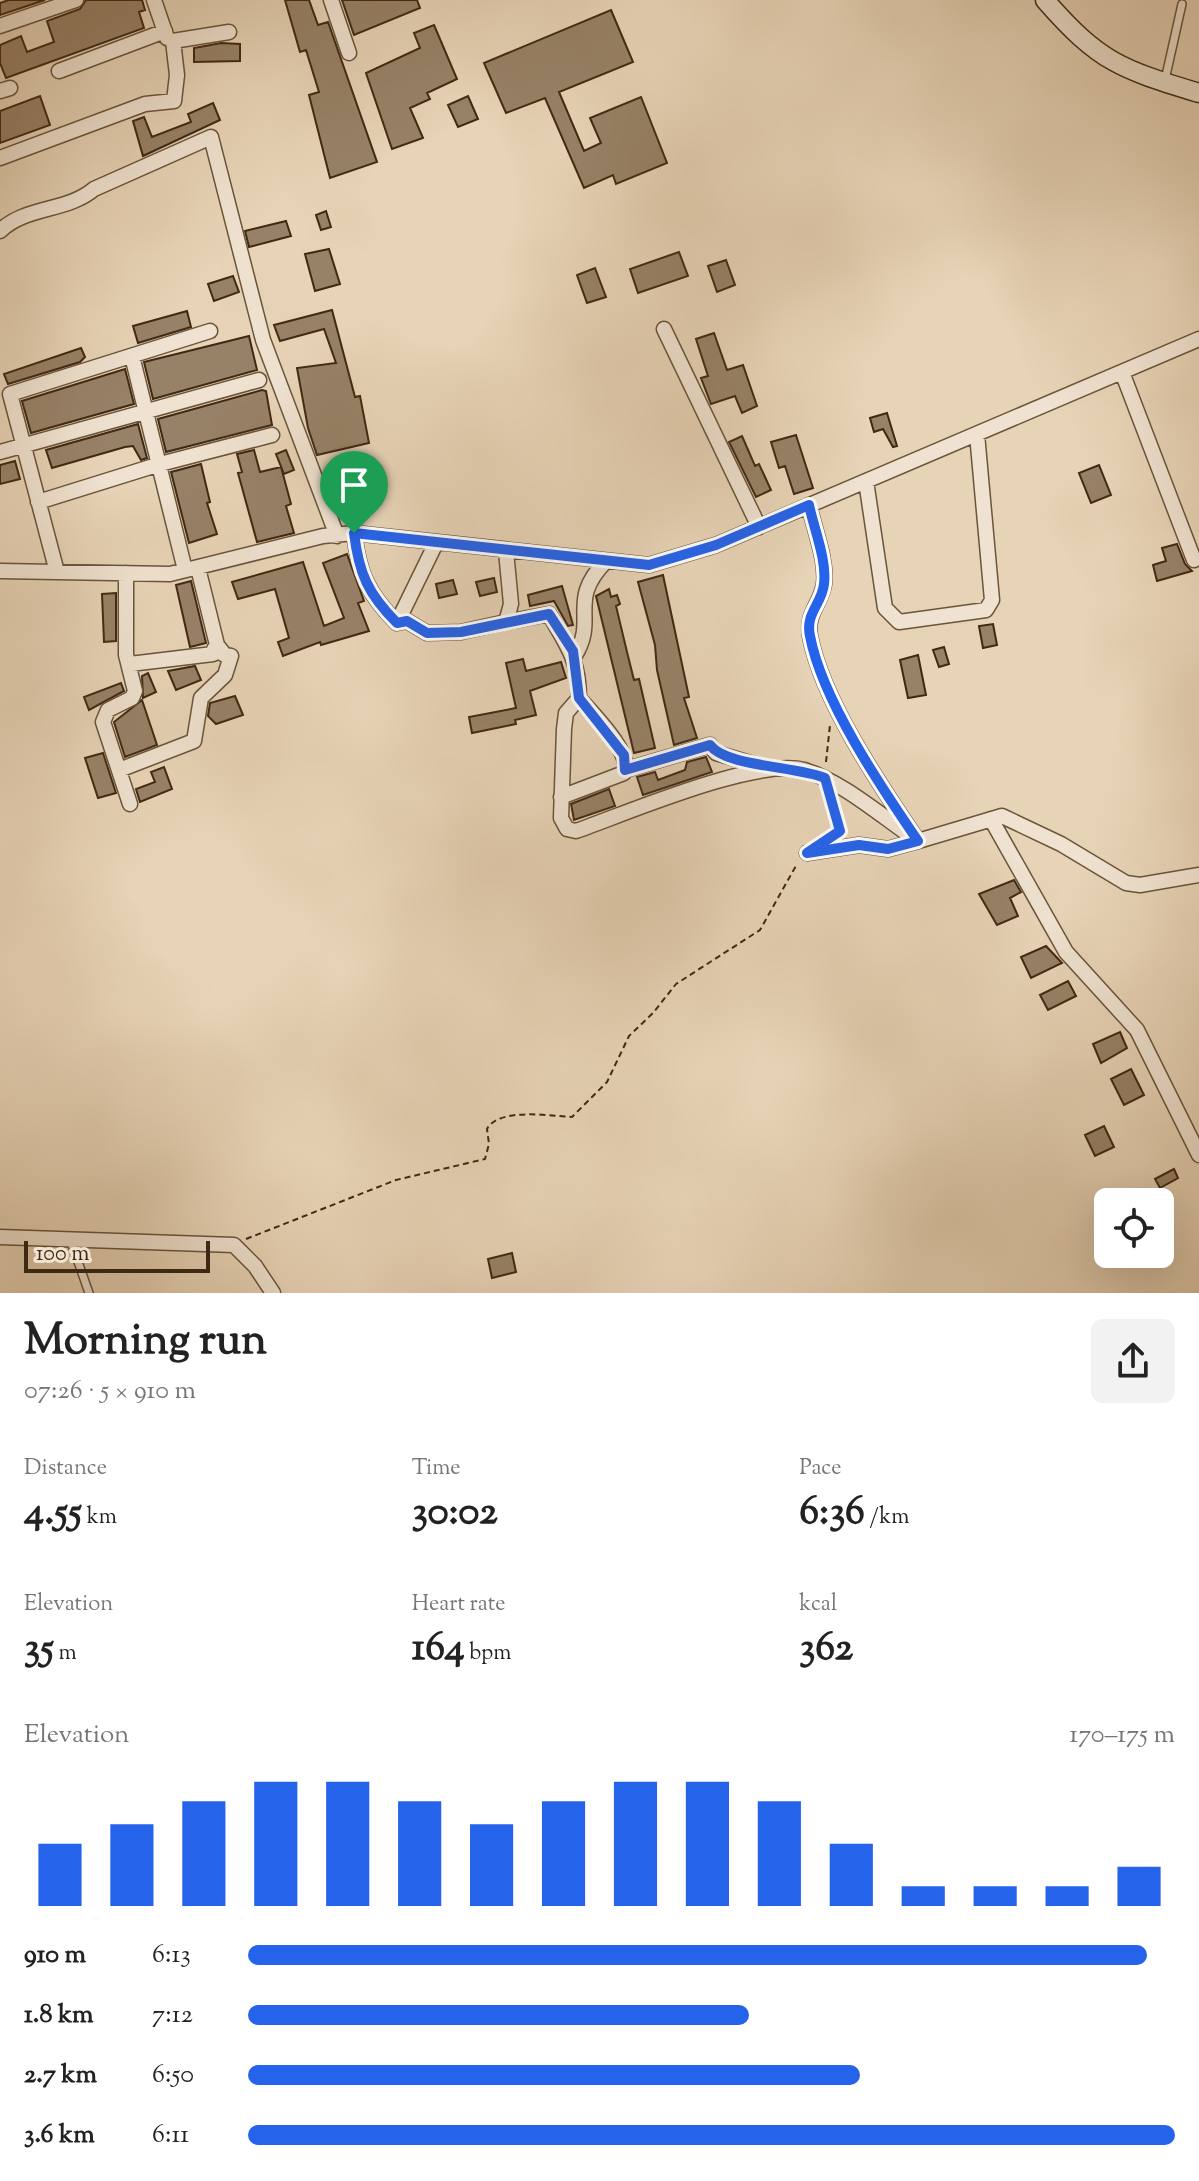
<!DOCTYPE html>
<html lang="en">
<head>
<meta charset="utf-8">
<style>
  :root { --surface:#fff; --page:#f2f2f2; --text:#222; --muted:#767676; --accent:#2563eb }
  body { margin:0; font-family:"Sorts Mill Goudy",serif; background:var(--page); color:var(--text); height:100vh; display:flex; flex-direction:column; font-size:30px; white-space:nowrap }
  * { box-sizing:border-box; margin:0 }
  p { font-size:26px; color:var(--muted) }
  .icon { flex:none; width:44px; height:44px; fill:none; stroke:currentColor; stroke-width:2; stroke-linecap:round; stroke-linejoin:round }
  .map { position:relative; height:1293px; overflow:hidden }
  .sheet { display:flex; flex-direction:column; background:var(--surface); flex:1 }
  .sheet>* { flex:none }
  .fabs { position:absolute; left:1094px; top:1188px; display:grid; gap:16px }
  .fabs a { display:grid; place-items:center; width:80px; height:80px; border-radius:12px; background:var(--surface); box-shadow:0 8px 32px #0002; font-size:40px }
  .scale { position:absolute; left:24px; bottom:20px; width:186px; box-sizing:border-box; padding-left:8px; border:4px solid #402912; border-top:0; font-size:22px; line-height:28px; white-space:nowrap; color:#402912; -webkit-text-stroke:6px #efe2d0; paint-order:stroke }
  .pin { position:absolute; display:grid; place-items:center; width:68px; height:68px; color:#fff; margin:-82px -34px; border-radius:50% 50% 50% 0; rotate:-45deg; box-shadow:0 0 8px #0007 }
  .pin .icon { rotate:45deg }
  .round { display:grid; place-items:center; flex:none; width:84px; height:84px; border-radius:12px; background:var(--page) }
  .summary { display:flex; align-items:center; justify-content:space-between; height:136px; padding:0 24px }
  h1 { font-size:44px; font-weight:700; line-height:60px }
  .metrics { display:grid; grid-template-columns:repeat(3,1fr); gap:12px; height:136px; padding:8px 24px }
  .metrics div { display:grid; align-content:center }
  .metrics b { font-size:40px; font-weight:700 }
  .metrics small { font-size:22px; font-weight:400 }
  .metrics p { font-size:22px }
  .chart { height:224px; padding:16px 24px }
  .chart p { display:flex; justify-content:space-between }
  .chart svg { width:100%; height:144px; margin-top:8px; stroke:var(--accent); stroke-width:6 }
  ul { padding:0 24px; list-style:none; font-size:26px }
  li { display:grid; grid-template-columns:128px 96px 1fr; align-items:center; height:60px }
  li i { height:20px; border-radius:10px; background:var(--accent) }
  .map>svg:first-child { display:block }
  .building { fill:#978167; stroke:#402912; stroke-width:2 }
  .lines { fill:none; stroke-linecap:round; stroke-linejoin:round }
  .lane-casing { stroke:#6a543b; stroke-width:10 }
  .street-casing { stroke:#6a543b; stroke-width:17 }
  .secondary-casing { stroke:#402912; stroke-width:21 }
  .path { stroke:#402912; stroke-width:2; stroke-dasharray:6 4; stroke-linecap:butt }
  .lane { stroke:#efe2d0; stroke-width:7 }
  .street { stroke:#efe2d0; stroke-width:14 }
  .secondary { stroke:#efe2d0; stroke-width:18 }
  .route-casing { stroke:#fff; stroke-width:16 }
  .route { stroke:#2563eb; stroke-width:10 }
</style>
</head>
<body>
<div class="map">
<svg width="1199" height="1293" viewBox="0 0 1199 1293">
  <rect width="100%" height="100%" fill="#e7d3b6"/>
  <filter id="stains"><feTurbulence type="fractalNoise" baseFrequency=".0025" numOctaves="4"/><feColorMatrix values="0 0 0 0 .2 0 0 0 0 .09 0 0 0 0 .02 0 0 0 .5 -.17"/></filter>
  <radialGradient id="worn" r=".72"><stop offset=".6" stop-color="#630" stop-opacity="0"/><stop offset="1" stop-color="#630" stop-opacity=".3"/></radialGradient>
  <path class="building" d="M9,0h36l-45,15v-12z
    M86,0h56l3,10 -6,2 5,16 -138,50 -6,-15v-18l21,-9 6,16 27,-10 -7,-21 33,-12z
    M285,0h24l9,25 10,-3 49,140 -47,16 -21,-83 10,-3 -13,-42 -6,2z
    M342,0h75l3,8 -66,27z
    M611,10l22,52 -74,30 25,59 17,-8 -11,-25 51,-21 26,66 -51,21 -3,-9 -29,13 -39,-90 -39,15 -22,-50z
    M434,25l23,54 -30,14 3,6 -20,9 13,30 -31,11 -26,-76 54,-25 -6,-15z
    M221,43l19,1v17l-46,1v-14z
    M40,96l10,29 -50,18v-32z
    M468,96l10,23 -20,8 -10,-22z
    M213,103l7,17 -77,36 -10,-35 11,-4 8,20 39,-15 -3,-8z
    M326,211l5,16 -10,3 -5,-15z
    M286,221l5,15 -42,11 -4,-16z
    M329,249l11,35 -25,7 -10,-37z
    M679,252l9,24 -50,17 -8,-24z
    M726,260l9,25 -18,7 -9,-26z
    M595,268l11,29 -19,6 -10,-28z
    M233,276l6,16 -25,9 -6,-17z
    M332,310l23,87 5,-1 9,47 -52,12 -9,-27 -11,-60 39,-5 -12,-34 -44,12 -6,-16z
    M187,311l4,16 -53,16 -5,-17z
    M714,333l13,37 16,-5 14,41 -15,7 -7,-17 -24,8 -10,-26 7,-2 -12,-37z
    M249,336l8,34 -104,29 -9,-37z
    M81,348l4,9 -5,5 -72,22 -4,-10z
    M125,369l9,35 -103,29 -9,-32z
    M262,390l4,1 6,34 -106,27 -8,-33z
    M887,413l10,33 -4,1 -10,-18 -9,3 -4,-14z
    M138,424l9,34 -6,2 -8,-14 -8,1 -73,21 -6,-18z
    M796,435l17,53 -19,6 -9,-28 -6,2 -8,-26z
    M742,436l13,30 4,-2 12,26 -15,7 -27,-55z
    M254,450l6,22 21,-5 10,37 -5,2 8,27 -37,9 -19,-69 4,-1 -5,-18z
    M286,450l8,20 -10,4 -8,-20z
    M15,461l5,18 -20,5v-19z
    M375,461l5,19 -46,10 -4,-19z
    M201,464l9,38 -3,1 10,31 -28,9 -18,-71z
    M1099,465l12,30 -20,8 -12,-30z
    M1177,544l8,20 7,7 -35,10 -4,-16 13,-4 -4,-13z
    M347,554l17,47 -6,2 11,28 -48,14 -1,-3 -37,14 -5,-14 11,-4 -14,-49 -37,10 -6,-17 71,-20 21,64 20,-8 -21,-55z
    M663,575l26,122 -5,1 13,40 -23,7 -17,-75 -2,-25 -17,-63z
    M494,578l3,14 -17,4 -4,-14z
    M453,580l4,14 -18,4 -3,-14z
    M191,581l15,62 -16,4 -14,-62z
    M562,586l11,39 -5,1 -14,-25 -24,5 -2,-11z
    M609,589l2,8 6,-2 3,9 -4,2 11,46 7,28 5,-1 16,69 -21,5 -38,-157z
    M116,593v48l-12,1 -2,-48z
    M993,624l4,21 -14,3 -4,-22z
    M944,647l5,17 -10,3 -6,-17z
    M918,655l8,40 -18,3 -8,-38z
    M523,659l3,12 35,-9 5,16 -36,13 6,24 -21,5 1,4 -44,9 -3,-16 47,-9 -10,-45z
    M195,666l6,14 -25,10 -8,-19z
    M148,673l8,19 -13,6 -1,-22z
    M121,683l3,8 -35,19 -5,-13z
    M235,696l8,19 -27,9 -8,-8 2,-13z
    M142,700l15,45 -32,12 -11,-35z
    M103,753l13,40 -18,5 -13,-40z
    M706,757l6,15 -69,23 -6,-18 18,-5 3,8 27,-10 2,-8z
    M164,767l8,22 -32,13 -4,-13 19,-7 -4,-10z
    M609,789l6,17 -41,14 -3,-16z
    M1014,880l7,12 -11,6 8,18 -21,9 -18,-31z
    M1046,946l16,17 -31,15 -10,-21z
    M1068,981l8,15 -28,14 -8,-15z
    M1120,1032l7,16 -26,15 -8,-19z
    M1131,1069l13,26 -20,10 -13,-26z
    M1104,1126l10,21 -19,9 -10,-21z
    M1174,1169l4,9 -18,10 -5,-9z
    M512,1253l4,19 -24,6 -4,-19z"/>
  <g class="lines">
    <defs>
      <path id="lane" d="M1165,80l17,-76
        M70,1239l19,54"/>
      <path id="street" d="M154,0l13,38
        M331,0l18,53
        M0,26l76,-26
        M59,71l106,-40
        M0,91l10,-3
        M0,158l145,-54 29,-3 3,-26 -4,-34 56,-9
        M0,231c25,-25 67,-19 94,-42l117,-52 52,203 74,196
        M664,329l95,198
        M132,356l53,214
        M1122,372l72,188
        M0,452l259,-72
        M866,481l19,127 14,14 87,-12 6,-10 -15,-166
        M38,502l122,-38 112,-29
        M354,533c5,41 14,61 43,90l10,-2 20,12 34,-1 45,-10
        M506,551l5,53 -5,18 43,-8c18,31 30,46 30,84l-13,15 -2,16 -3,89 6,11 9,2c51,-18 181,-74 228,-61 38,11 81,49 114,71l84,-25 59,28 65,39 14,2 59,-10
        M0,571l170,3 153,-38 31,-3 295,32 67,-20 483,-206
        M57,572l-47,-178 200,-63
        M126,573v82l9,36 -3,7 -24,12 -5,12 27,82
        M397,623l39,-80
        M574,657c25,-39 -8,-55 32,-96
        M130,664l83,-10 1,-5 11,6 -8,-10 -19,-77
        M119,770l75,-29 7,-43 24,-23 6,-19 -6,-1
        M625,770l85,-25 6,8 51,15
        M561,797l63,-24c9,-20 -31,-59 -45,-75
        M991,819l75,133 71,78 62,125
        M807,853l52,-8 29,4 30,-8c-37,-54 -96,-141 -108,-205 -4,-23 11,-32 14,-52 3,-24 -10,-55 -15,-79
        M0,1237l234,8 21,21 18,27"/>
      <path id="secondary" d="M1045,0c55,63 76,69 154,93"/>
    </defs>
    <use href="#lane" class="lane-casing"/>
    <use href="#street" class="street-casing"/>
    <use href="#secondary" class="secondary-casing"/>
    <path class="path" d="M826,762l4,-37
      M830,796l9,31 -2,8
      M246,1239l150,-59 89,-21 4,-15 -2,-15c12,-22 65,-13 85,-12l35,-35 22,-46 24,-23 23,-29 84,-54 37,-66"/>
    <use href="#lane" class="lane"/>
    <use href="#street" class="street"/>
    <use href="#secondary" class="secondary"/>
  </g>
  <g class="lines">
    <defs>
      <path id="route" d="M809,505c5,24 18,55 15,79 -2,20 -19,29 -14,52 12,64 71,151 108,205l-30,8 -29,-4 -52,8 33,-22 -15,-53c-28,-12 -99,-11 -115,-33l-85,25 -1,-15 -45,-57 -6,-47 -24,-37 -88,18 -34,1 -20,-12 -10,2c-29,-29 -38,-49 -43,-90l295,32 67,-20z"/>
    </defs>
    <use href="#route" class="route-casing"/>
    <use href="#route" class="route"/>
  </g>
  <rect width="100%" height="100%" filter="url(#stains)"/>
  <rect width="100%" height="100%" fill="url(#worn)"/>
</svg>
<div class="fabs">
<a><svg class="icon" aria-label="locate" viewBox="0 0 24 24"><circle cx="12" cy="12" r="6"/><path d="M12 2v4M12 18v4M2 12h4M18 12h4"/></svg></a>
</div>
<div class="scale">100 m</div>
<div class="pin" style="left:354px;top:533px;background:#1e9e55"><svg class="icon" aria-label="arrive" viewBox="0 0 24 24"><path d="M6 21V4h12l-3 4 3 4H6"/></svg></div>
</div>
<section class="sheet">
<div class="summary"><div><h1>Morning run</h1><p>07:26 · 5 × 910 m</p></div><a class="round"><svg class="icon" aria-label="share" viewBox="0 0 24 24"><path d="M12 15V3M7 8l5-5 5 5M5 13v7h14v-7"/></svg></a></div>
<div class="metrics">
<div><p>Distance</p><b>4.55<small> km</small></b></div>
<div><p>Time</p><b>30:02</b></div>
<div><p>Pace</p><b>6:36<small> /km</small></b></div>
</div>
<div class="metrics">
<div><p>Elevation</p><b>35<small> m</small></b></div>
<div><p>Heart rate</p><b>164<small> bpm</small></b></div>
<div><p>kcal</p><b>362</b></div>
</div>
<div class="chart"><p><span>Elevation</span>170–175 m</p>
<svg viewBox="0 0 160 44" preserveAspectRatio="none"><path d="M5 44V25M15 44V19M25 44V12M35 44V6M45 44V6M55 44V12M65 44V19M75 44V12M85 44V6M95 44V6M105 44V12M115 44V25M125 44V38M135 44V38M145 44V38M155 44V32"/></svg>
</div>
<ul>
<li><b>910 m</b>6:13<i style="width:97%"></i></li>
<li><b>1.8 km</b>7:12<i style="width:54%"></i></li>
<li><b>2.7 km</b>6:50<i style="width:66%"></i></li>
<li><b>3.6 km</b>6:11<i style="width:100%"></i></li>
</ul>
</section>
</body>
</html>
